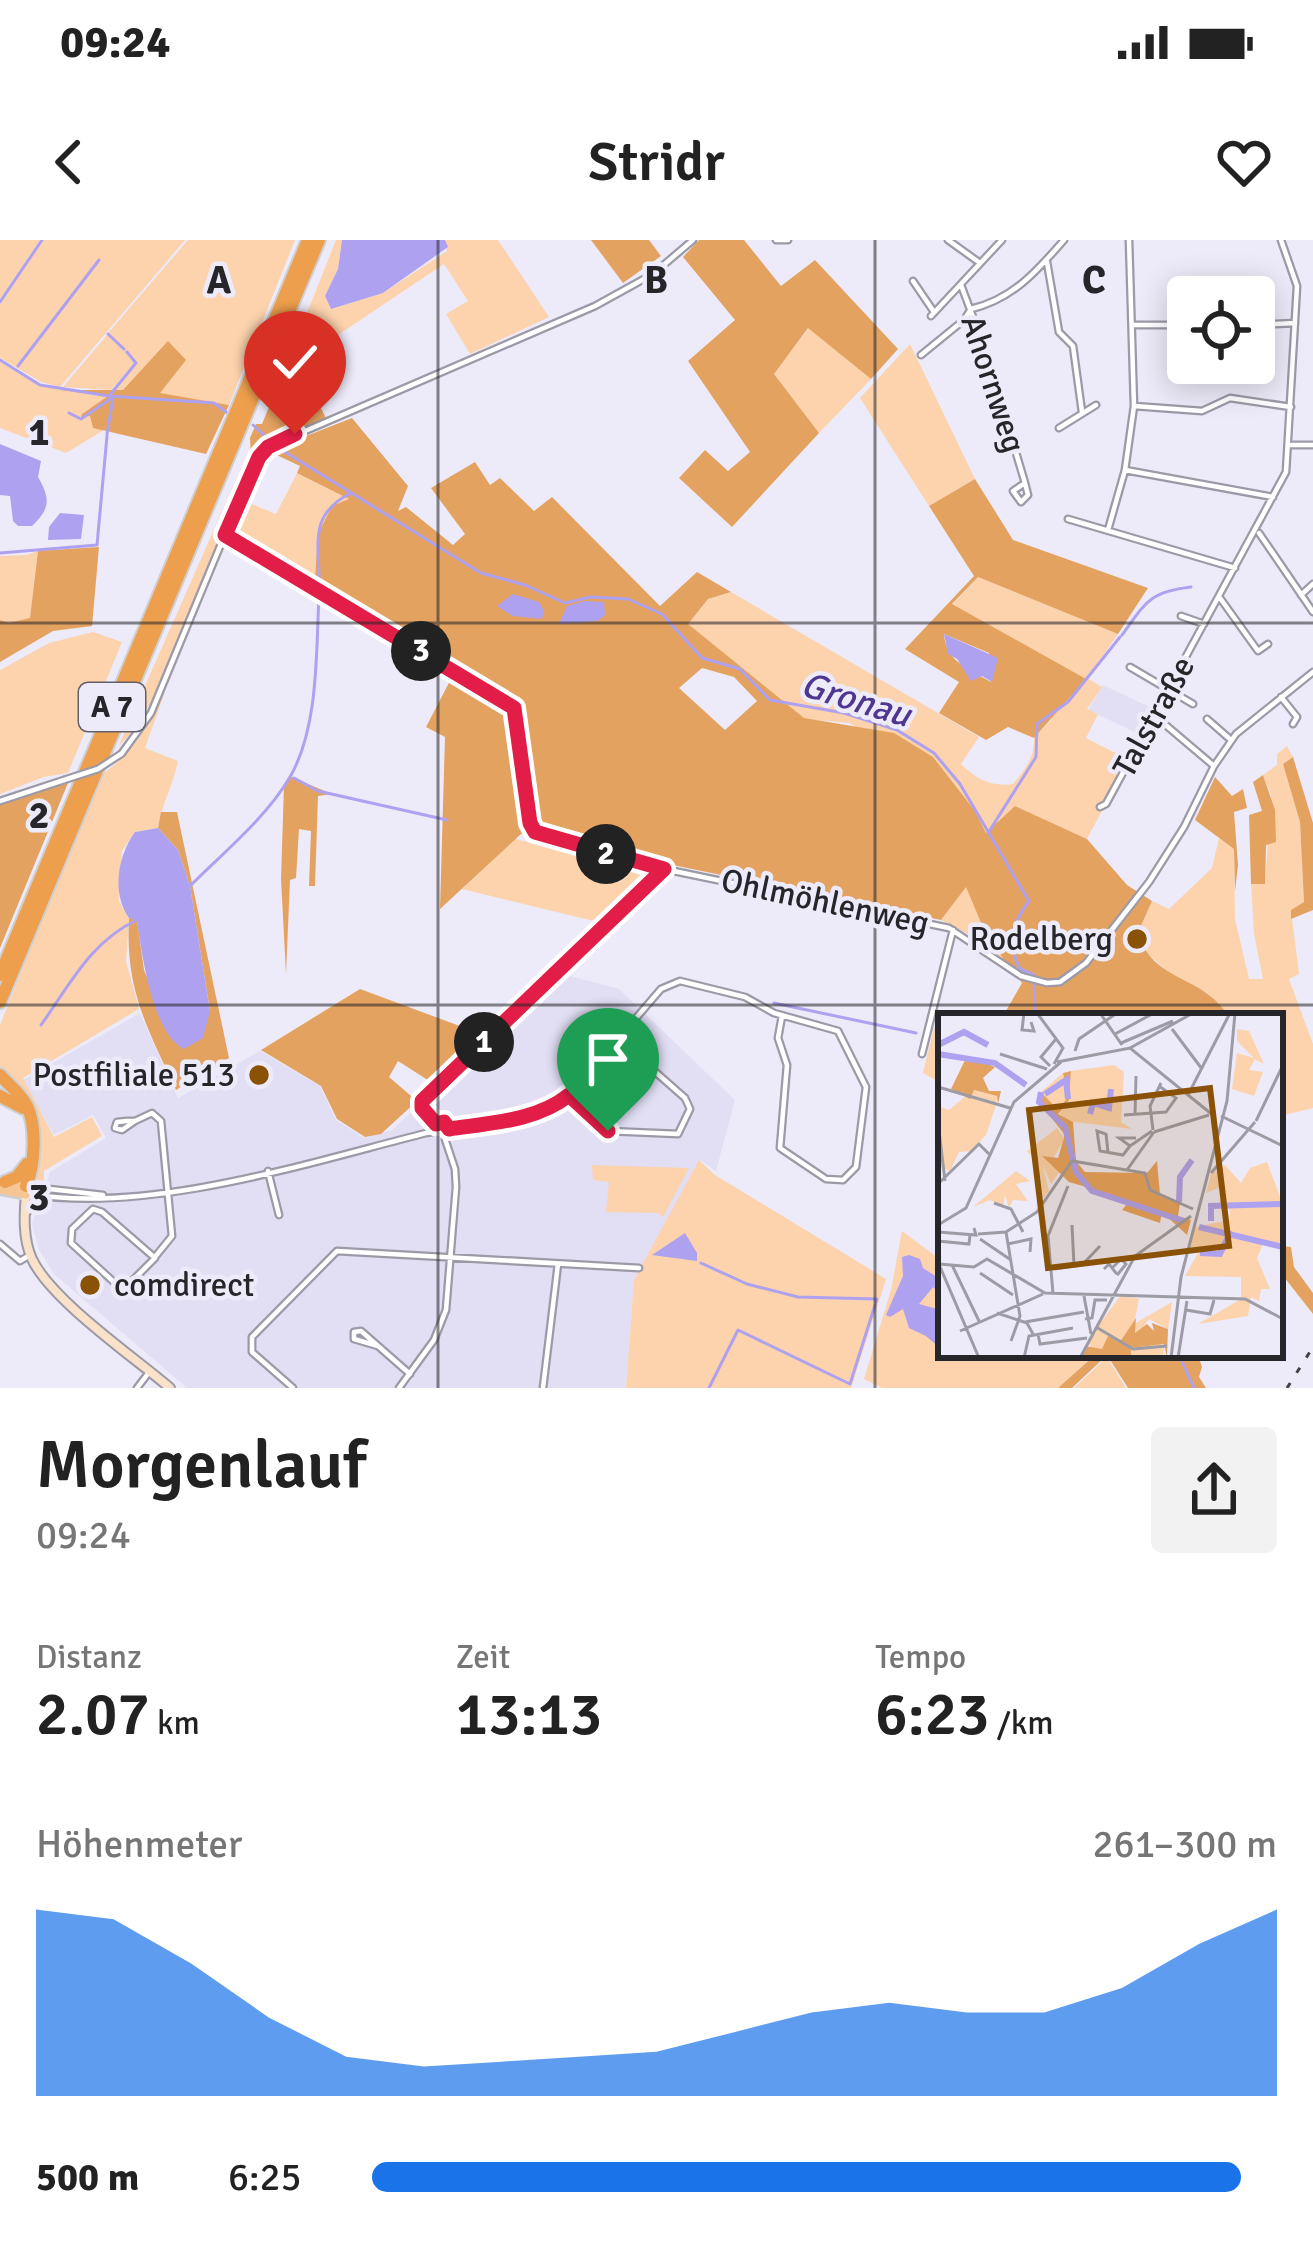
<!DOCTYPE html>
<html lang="de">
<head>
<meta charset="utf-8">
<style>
  :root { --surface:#fff; --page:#f2f2f2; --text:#222; --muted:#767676; --accent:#1a73e8 }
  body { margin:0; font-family:Signika,sans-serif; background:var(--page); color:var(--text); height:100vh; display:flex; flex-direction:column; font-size:45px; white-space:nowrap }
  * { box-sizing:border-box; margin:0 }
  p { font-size:39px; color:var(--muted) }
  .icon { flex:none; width:66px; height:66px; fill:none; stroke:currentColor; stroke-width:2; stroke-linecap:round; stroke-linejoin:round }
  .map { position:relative; height:1148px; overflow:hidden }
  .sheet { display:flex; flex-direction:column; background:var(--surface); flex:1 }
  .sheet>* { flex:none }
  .controls { position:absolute; left:1167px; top:36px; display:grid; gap:24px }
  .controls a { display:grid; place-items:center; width:108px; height:108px; border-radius:12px; background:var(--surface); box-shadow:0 6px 30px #0003; font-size:60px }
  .pin { position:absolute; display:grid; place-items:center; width:102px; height:102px; color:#fff; margin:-123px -51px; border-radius:50% 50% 50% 0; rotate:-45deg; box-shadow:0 0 12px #0007 }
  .pin .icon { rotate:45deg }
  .km { position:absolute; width:60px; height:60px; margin:-30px; border-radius:50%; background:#222; color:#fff; font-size:33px; line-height:60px; text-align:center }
  .round { display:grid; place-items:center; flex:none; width:126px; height:126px; border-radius:12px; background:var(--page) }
  .overview { display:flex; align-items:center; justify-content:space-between; height:204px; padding:0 36px }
  h1 { font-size:66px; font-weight:600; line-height:90px }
  .stats { display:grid; grid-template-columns:repeat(3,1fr); gap:18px; height:204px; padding:12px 36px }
  .stats div { display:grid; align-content:center }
  .stats b { font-size:60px; font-weight:600 }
  .stats small { font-size:33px; font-weight:400 }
  .stats p { font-size:33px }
  .chart { height:336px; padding:24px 36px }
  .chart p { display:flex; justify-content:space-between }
  .chart svg { width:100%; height:216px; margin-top:12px; fill:var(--accent); opacity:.7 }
  ul { padding:0 36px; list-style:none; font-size:39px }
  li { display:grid; grid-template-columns:192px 144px 1fr; align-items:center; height:90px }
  li i { height:30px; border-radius:15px; background:var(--accent) }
  .status { display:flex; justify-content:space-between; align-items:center; height:84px; padding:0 60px; background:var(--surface); direction:ltr }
  .status svg { height:33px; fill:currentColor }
  header { display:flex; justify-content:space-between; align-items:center; height:156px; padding:0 36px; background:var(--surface); font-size:54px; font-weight:600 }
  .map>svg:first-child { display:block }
  .built { fill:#e2dff5 }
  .green { fill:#fcd3ad }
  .forest { fill:#e4a260; fill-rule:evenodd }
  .water { fill:#aea1f0 }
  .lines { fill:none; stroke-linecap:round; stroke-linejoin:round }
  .stream { stroke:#aea1f0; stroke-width:3 }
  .minor-casing { stroke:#9c9aa7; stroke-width:9 }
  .secondary-casing { stroke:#9c9aa7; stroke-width:12 }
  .primary-casing { stroke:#cfcfd0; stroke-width:14 }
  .motorway-casing { stroke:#cfcfd0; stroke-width:16 }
  .minor { stroke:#fff; stroke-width:4.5 }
  .secondary { stroke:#fae2ca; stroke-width:8 }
  .primary { stroke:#f5c594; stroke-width:9 }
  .motorway { stroke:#ee9f4d; stroke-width:12 }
  .rail { stroke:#434248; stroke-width:3; stroke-dasharray:6 12; stroke-linecap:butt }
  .minor-bridge-casing { stroke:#9c9aa7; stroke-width:9; stroke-linecap:butt }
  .minor-bridge { stroke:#fff; stroke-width:4.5 }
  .route-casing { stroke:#fff; stroke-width:24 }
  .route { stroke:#e11d48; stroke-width:15 }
  .grid { fill:none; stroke:#26252a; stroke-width:3; stroke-opacity:0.55 }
  .poi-dot { fill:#8a5207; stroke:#edebf9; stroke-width:4.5 }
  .labels { text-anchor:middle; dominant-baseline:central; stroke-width:9; stroke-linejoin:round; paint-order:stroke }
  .shield { fill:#edebf9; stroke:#626068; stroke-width:3 }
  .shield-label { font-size:30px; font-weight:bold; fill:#26252a }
  .street-label { font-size:33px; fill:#26252a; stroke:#edebf9 }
  .poi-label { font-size:33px; fill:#26252a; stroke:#edebf9; text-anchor:end }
  .water-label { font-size:36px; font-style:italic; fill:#4e3691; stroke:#edebf9 }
  .inset-river { fill:none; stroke:#aea1f0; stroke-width:6 }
  .inset-road { fill:none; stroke:#9d9ca6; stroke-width:3 }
  .view { fill:#8a5207; fill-opacity:0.15; stroke:#8a5207; stroke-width:6 }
  .inset-edge { fill:none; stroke:#26252a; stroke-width:6 }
  .grid-label { font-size:39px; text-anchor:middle; font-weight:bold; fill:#26252a; stroke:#edebf9; stroke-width:9; stroke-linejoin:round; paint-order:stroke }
</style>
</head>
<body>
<div class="status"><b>09:24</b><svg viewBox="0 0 49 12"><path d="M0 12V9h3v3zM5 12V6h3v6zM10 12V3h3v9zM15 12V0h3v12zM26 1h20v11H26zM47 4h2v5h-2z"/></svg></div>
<header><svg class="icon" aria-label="back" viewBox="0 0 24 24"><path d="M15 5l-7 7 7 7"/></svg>Stridr<svg class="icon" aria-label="heart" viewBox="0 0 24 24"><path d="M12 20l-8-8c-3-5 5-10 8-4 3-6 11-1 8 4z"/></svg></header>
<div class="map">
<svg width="1313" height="1148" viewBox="0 0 1313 1148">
  <rect width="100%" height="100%" fill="#edebf9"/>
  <path class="built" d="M1103,445l53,25 -15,25 -53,-25z
    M563,734l56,15 116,111 -19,71 -16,-11 -66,121 -8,107h-439l-133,-114 -15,-24 -7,-26 18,-52 56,-34 -13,-23 -39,20 -31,-55 117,-67 38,85 82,-47 60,35 16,34 28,18 28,-8z"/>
  <path class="green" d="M0,0h40l-40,59z
    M43,0h142l-125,147 -19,-5 -41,-24v-54z
    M188,0h107l-66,165 -114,-15 23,-27 -10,-12 7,12 -24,27 -48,-3 44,-52 18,14 -17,-16z
    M336,0h6l-4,29 -13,27 6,13 52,-16 64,-42 -2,-11h53l51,77 -79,37 -24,-40 22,-13 -24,-37 -136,91 -18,1z
    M809,88l62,51 -52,54 -46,-60z
    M910,104l65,135 -46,27 -69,-108z
    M0,122l40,24 70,9 -27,19 7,2 3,12 11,2 -38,23 -66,-25z
    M252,203l-1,15 4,2c-22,52 -99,263 -136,285z
    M297,233l53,26 -32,35 -4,58 -87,-51 15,-41 34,14z
    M38,311l-8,68 -21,4 -9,-3v-64l26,-1z
    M978,337l140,57 -31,44 15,9 -15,22 11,5 -12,24 43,22 -42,79 -72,-33 -29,28 -11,-23 -125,-88 -46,-4 -117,-95 21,-25 23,-7 248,145 -18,27c15,15 30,23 52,20 12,-15 22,-26 21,-46l17,-18 -99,-115z
    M93,392l29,10 -54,131 -24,4 -44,17v-124l49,-27z
    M165,452l-20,56 33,13c-5,25 -16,42 -20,67l-23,4 -13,19 -3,50 10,17 -3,43 13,48 -116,69 31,59 38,-20 10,19 -58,35v14l-7,-6 -2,-9 1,-39 -36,-64v-42l101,-250c32,-22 47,-49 64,-83z
    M1287,506l6,11 -10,7 17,58 4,80 -13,8 8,64 -10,5 24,65v64l-33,8v-100h-50l-23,-23 -33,-15 -28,-26 -20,-9 14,-15 12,-27 17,8 43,-41 7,-30 15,11 1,70 14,60h14l-9,-45 -3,-50 14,-1 6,-88 -8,-20 14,-10v-11z
    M515,599l133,32 8,3 -54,49 -140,-34z
    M966,646l21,51 29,37 -50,-41 -25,-13z
    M934,788l7,2v53l-18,-10z
    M699,920l16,15 171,104 -35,109h-225l8,-108z
    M592,925l97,3 -26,49 -5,-4 -52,-1 3,-30 -16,-2z
    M902,991l39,29v95h154l-37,33h-176l-18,-9 27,-89z
    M1107,1117l19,31h-52z"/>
  <path class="forest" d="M591,0h58l12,16 -38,27z
    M699,0h45l37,46 34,-26 83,89 -27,30 -63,-51 -34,46 45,59 -87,94 -53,-49 26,-28 23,21 22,-19 -62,-91 47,-41 -52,-63z
    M168,101l18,19 -26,33 69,12 -23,49 -113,-26 -3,-12 -9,1 1,-3 26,-18 -48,-6h63z
    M290,116l12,2v13l24,47 -59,28 -12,14 -4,-2 -1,-20 6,-14h6z
    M352,178l56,68 -10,25 8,-4 47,38 12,-11 -34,-46 44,-26 15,23 10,-7 34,33 18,-14 108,109 37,-34 34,20 -23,7 -20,25 116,94 90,15 39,24 42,54 11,22 29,-27 72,33 40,46 25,16 -12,27 -13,15 6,3 9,-3c12,29 45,35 67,52 8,6 14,14 21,21h-227l19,-33 -35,-46 -21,-50 -25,33 -420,-86 -81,75 5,-172 -19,-10 27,-52 -139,-83 4,-58 14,-28 17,-7 -52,-26 3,-7 -32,-15zM702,428l32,9 23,24 -32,29 -46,-42z
    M975,239l38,61 135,48 -30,46 -140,-57 -26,27 134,75 -52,59 -26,-11 -22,13 -47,-27 20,-31 -54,-33 69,-73 -45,-70zM944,394l45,19 2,29c-21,-13 -45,-19 -47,-48z
    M99,307l-7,79 -39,5 -53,31v-42l9,3 21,-5 8,-67z
    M1293,517l20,66v87l-22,9v-9l13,-8 -4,-80 -17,-58z
    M1263,535l12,35 1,32 -10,3 -1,39h-14l-2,-69 13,-4 -9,-29z
    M289,536l43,18 -14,2 -3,90h-6l2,-55 -12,-2 -3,49 -6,2 -4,94 -5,-95 3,-94z
    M1215,537l17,19 11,-7 4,19 -13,4 4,53 -3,26 -1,-42 -39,-29z
    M68,543l-68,165v-143l39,-16z
    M161,572h16l52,246 -53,32c-29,-63 -51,-100 -47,-172l8,2 7,50 8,20 58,21 -20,-125 -12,-36 -20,-22z
    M360,749l124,46 -50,49 -36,-23 -9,16 28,24 -36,33 -16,3 -28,-18 -16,-33 -60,-36z
    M1280,1006l11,1 3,20 19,26v21l-29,-37z
    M1095,1115h103l4,12 -3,10 7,11h-78l-21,-33 -35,33h-14z"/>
  <path class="water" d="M342,0h103l3,7 -65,46 -52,16 -6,-13 13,-27z
    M0,204l41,17 -3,16c12,21 13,31 -6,49h-14l-5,-5 -3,-25 -10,-1z
    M60,273l24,2 -3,24 -33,1 1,-13z
    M513,354l26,8 5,9 -2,8 -29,-3 -16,-10z
    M585,361l19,1 1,13 -7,6 -39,3 8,-18z
    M944,394l54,24 -6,24 -10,-6 -11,5 -14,-22 -9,-5z
    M158,588l20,22 12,36 20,125 -7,27 -19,11c-32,-16 -42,-95 -47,-128l-8,-3c-18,-25 -11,-63 6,-86z
    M685,993l12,20v8l-45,-6z
    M909,1015l11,4 3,9 17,11 -21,25 22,6v39l-15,-13 -17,-8 -6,-19 -13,8 -4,-2 17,-39 -1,-19z"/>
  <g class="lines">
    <path class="stream" d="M0,62l42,-62
      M108,94l16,15
      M0,120l40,25 69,11 105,7 16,12
      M18,126l81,-106
      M109,156l27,-33 -9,-11
      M69,173l12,6 32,-22
      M253,185l24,22 204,126 44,12 40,18 25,-6 38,2 34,15 40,44 38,11 30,31 74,13 53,17 37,23 26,31 69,117c-18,24 -22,42 -9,68l14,6 1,41
      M107,194l6,-36
      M0,313l97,-8 10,-109
      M319,347c1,-42 -12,-72 32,-94
      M1122,395c24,-33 27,-43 69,-48
      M294,538l24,13 129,29
      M990,590l46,-73 1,-33 31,-22 52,-65
      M190,646c33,-33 76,-68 100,-109 29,-50 26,-126 29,-181
      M774,763l142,30
      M41,785c28,-39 50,-84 96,-105
      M701,1023l46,21 51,13 79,2 -1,3
      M935,1047l6,2
      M1179,1115l15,33
      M709,1148l29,-58 112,54 25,-79"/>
    <defs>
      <path id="minor" d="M776,0h12
        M948,0l32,23
        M1047,22l12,70 14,14 9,66
        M913,41l21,31
        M961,45l24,64 40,134 -12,8 8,11 7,-7 -3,-12
        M931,76l71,-76
        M1134,85h54
        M1254,85l41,-2
        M921,115l43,-35 7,-11c42,-10 66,-38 93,-69
        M1134,166l68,5 28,-13 61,9
        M1059,188l37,-23
        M1289,205h24
        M1125,230l148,27
        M1068,279l167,49
        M1108,290l17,-60 9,-64 -5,-166
        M1259,293l54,79
        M225,295l289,173 16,115 5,10 129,36 285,59 72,48 26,7 13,-1 26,-19 63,-81 35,-55 30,-61 22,-32 77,-62
        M1301,355l12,-11
        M1220,358l38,53 10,-7
        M1181,376l23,8
        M1130,427l63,37
        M1281,457l16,20 -4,7
        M1155,476l59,50
        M1207,479l24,21
        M122,513l29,-40 99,-239 18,-27 327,-141 58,-32 40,-34
        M0,561l64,-21
        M1100,567l6,-3 180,-332 11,-186 -16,-46
        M618,799l43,-50 19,-8 65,16 29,16 64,18 28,56 -10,80 -13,13 -17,-1 -46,-31 7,-83 -9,-27 4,-22
        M922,814l31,-124
        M127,881h8l-13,9 -7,-2 2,-6z
        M135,881l17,-8 9,8 11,115 -17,21
        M434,881l-12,-20 242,-232
        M449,889l103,-20 18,-14 48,-56 67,59 5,11 -12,25 -70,-3 -38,-36
        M268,931l11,44
        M31,947l72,8
        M28,954c123,20 279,-31 398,-61l6,-1 4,-8 8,-2 5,7 -4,10 10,30 1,18 -10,123 -12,30 -35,48
        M93,969l9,3 53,46 -27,27 -12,-1 -45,-41 1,-14z
        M27,973l7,-12 9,-5
        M0,1004l20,17 10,-6
        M378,1106l-24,-7v-7l7,-1 49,43
        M137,1148l13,-17
        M293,1148l-41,-36v-15l85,-86 302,17
        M543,1148l15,-124"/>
      <path id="secondary" d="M26,954c-2,22 -3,45 6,65 19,41 102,98 138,129"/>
      <path id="primary" d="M0,949l26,5v-8l-21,-4"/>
      <path id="motorway" d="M0,735l308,-735
        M0,762l319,-762
        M0,835c9,10 21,19 27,31 10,21 8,59 -1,80
        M0,856l23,12
        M5,942l12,-5 10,-13"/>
    </defs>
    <use href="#minor" class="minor-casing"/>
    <use href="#secondary" class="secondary-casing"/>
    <use href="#primary" class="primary-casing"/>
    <use href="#motorway" class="motorway-casing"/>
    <use href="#minor" class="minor"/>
    <use href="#secondary" class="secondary"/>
    <use href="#primary" class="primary"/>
    <use href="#motorway" class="motorway"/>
    <path class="rail" d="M1287,1148l26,-41"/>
    <defs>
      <path id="minor-bridge" d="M64,540l34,-11 23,-15"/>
    </defs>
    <use href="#minor-bridge" class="minor-bridge-casing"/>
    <use href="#minor-bridge" class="minor-bridge"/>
  </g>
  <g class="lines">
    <defs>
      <path id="route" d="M295,194l-27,13 -9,10 -34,78 289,173 16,115 5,9 129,37 -242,232v7l14,16 8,-2 5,7c41,-6 88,-8 120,-34l39,36"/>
    </defs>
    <use href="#route" class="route-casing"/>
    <use href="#route" class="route"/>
  </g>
  <path class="grid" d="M438,0v1148M875,0v1148M0,383h1313M0,765h1313"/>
  <g class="poi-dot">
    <circle cx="1137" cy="699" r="12"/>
    <circle cx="259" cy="835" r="12"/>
    <circle cx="90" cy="1045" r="12"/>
  </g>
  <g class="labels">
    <rect class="shield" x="79" y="443" width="66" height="48" rx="9"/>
    <g class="shield-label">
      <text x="112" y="467">A 7</text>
    </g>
    <g class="street-label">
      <text transform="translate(993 144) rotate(72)">Ahornweg</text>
      <text transform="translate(1154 477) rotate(-61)">Talstraße</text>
      <text transform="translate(825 662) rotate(12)">Ohlmöhlenweg</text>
    </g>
    <g class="poi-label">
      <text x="1113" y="699">Rodelberg</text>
      <text x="235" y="835">Postfiliale 513</text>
      <text x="114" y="1045" text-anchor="start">comdirect</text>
    </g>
    <g class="water-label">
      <text transform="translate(856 460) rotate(17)">Gronau</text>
    </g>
  </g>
  <g transform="translate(938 773)">
    <rect width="345" height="345" fill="#edebf9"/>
    <path d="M299,16l12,2 15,33 -9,-5 -6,11 14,2 -9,24 -22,-7 5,-36 17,5 -17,-17zM176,52l10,7 -3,50 11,7 -66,-8 -25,-29 22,-19 6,26 2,-28zM35,77l24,6 -1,9 -10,30 -15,16 -12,1 -9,19 -9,-4 -3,-61 11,4zM119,115l8,11 -15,24 12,5 -11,16 -8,-18 6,25 -6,7 -4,-33 -12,-14zM329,149l16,43v57l-5,-16 -15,-3 -6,15 13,31h-9l-2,12 -8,-4 -3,19 -50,8 43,-25v-22l-56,-1 13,-23 -9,-1 6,-25 35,-7 -1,-18 -10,2 5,-18 -18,7 5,-19 14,-9 16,18 9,-15zM78,158l14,10 -14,3 12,17 -15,-1 -4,8 -4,-13 -2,12 -13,-7 -17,7zM183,282l18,4 -5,25 38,-22 -4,27 -19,-10 -19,26 3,-13 -13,9 11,7 33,-4 -1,14h-70l-5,-19z" fill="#fcd3ad"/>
    <path d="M29,43l28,11 -12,11 6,13h12l-3,13 -1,-8 -23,-6 -4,9 -19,-10zM133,58l-2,29 -11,14 15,8 3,39 9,11 62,1 10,-12 3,33 20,9 -2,13 13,4 -4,15 -25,-23 -2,11 -38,-13 5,-6 -17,-10 -41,-12 -27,-26 16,2 7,-23 -27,-34 3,-9 17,18 10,-13 -5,-24zM198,305l-1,15 12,-9 7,7 -2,-8 16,6 -1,29 -3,-14 -33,4v10h-51l5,-12 17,3 6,-13 12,6z" fill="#e4a260"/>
    <path class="inset-river" d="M0,32l26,-13 24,13M0,41l57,9 31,22M103,79l-2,10 26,25 11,45 16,19 92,30M107,81l21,-14 2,19M152,101l3,-11 16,5 2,-19M241,189l1,-25 12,-17M273,208v-15l72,-2M261,214l84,20M262,240l20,1 11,-23"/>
    <path class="inset-road" d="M86,0l-2,17 12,1 -3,-9M99,0l26,35 -9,16M162,0l22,32M234,16l30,40M177,21l39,-21M183,30l52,-22M192,35l63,-35M137,38l4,-12 38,-26M62,41l47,15M119,49l73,-14 84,68M112,53l-9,-9 15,-18M0,74l72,21M250,82l42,-82M197,101l1,-38M186,102l42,-3 10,-14 -17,-12M283,103l62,30M318,108l27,-56M0,109l7,59M215,117l-3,-24 11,-23M216,119l55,-17M198,125h-17l11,8 22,-15M170,139l-2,-18 -9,-3 3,20 23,4 7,-9M189,157l27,-38M273,160l44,-51M0,171l41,-40 10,10M56,190l17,6 12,23M0,212l28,-17 48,-106 47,-40M134,212l2,41M0,219l38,3 -2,-7M68,219l14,84 -9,25M40,221l28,-2 31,-20 35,-51 73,12 5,17 43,19M42,226l31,21M0,228l31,3 1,-9M70,231l23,-5 -1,13M0,249l41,96M1,251l35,3 13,-8 58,34 200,6 38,20M14,252l27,56M116,256l28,-4 18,-19M166,256l5,-5 7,9 2,1 8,-10 -5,-5 -9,9M42,260l33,22M115,280l-5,-57 20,-50M146,283l7,38M248,297l24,4 4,-14M59,300l30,10 6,11M147,306l7,-1 3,-18h12M87,309l59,-10M158,314l37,22 34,-3M22,318l83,-37M100,321l2,10 47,-6M86,345l5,-22 44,-8M142,345l55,-102 56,-40M233,345l10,-81 46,-176 8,-88M240,345l9,-57"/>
    <path class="view" d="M272,75l19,158 -181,22 -19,-158z"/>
    <rect width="345" height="345" class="inset-edge"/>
  </g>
  <g class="grid-label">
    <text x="219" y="53">A</text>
    <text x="656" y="53">B</text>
    <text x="1094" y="53">C</text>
    <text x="39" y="205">1</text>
    <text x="39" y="588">2</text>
    <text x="39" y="970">3</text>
  </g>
</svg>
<div class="controls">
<a><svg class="icon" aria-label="locate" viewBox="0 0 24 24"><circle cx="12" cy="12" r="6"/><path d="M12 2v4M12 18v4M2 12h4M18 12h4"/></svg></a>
</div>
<div class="pin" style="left:608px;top:891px;background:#1e9e55"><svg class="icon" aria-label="arrive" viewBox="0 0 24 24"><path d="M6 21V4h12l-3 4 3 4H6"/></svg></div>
<div class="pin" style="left:295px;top:194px;background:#d93025"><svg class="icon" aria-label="check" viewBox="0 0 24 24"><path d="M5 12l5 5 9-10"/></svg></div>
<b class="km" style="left:484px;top:802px">1</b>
<b class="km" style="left:606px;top:614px">2</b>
<b class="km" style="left:421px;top:411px">3</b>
</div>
<section class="sheet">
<div class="overview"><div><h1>Morgenlauf</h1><p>09:24</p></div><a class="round"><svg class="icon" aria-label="share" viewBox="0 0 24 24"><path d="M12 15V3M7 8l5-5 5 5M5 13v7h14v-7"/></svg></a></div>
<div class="stats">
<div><p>Distanz</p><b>2.07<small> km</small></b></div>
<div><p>Zeit</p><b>13:13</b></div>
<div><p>Tempo</p><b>6:23<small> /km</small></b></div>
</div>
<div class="chart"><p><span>Höhenmeter</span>261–300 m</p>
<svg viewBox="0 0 160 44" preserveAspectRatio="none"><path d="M0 44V6L10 8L20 17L30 28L40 36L50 38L60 37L70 36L80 35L90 31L100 27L110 25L120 27L130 27L140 22L150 13L160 6V44z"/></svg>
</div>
<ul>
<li><b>500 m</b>6:25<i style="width:96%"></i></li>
</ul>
</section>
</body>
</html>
